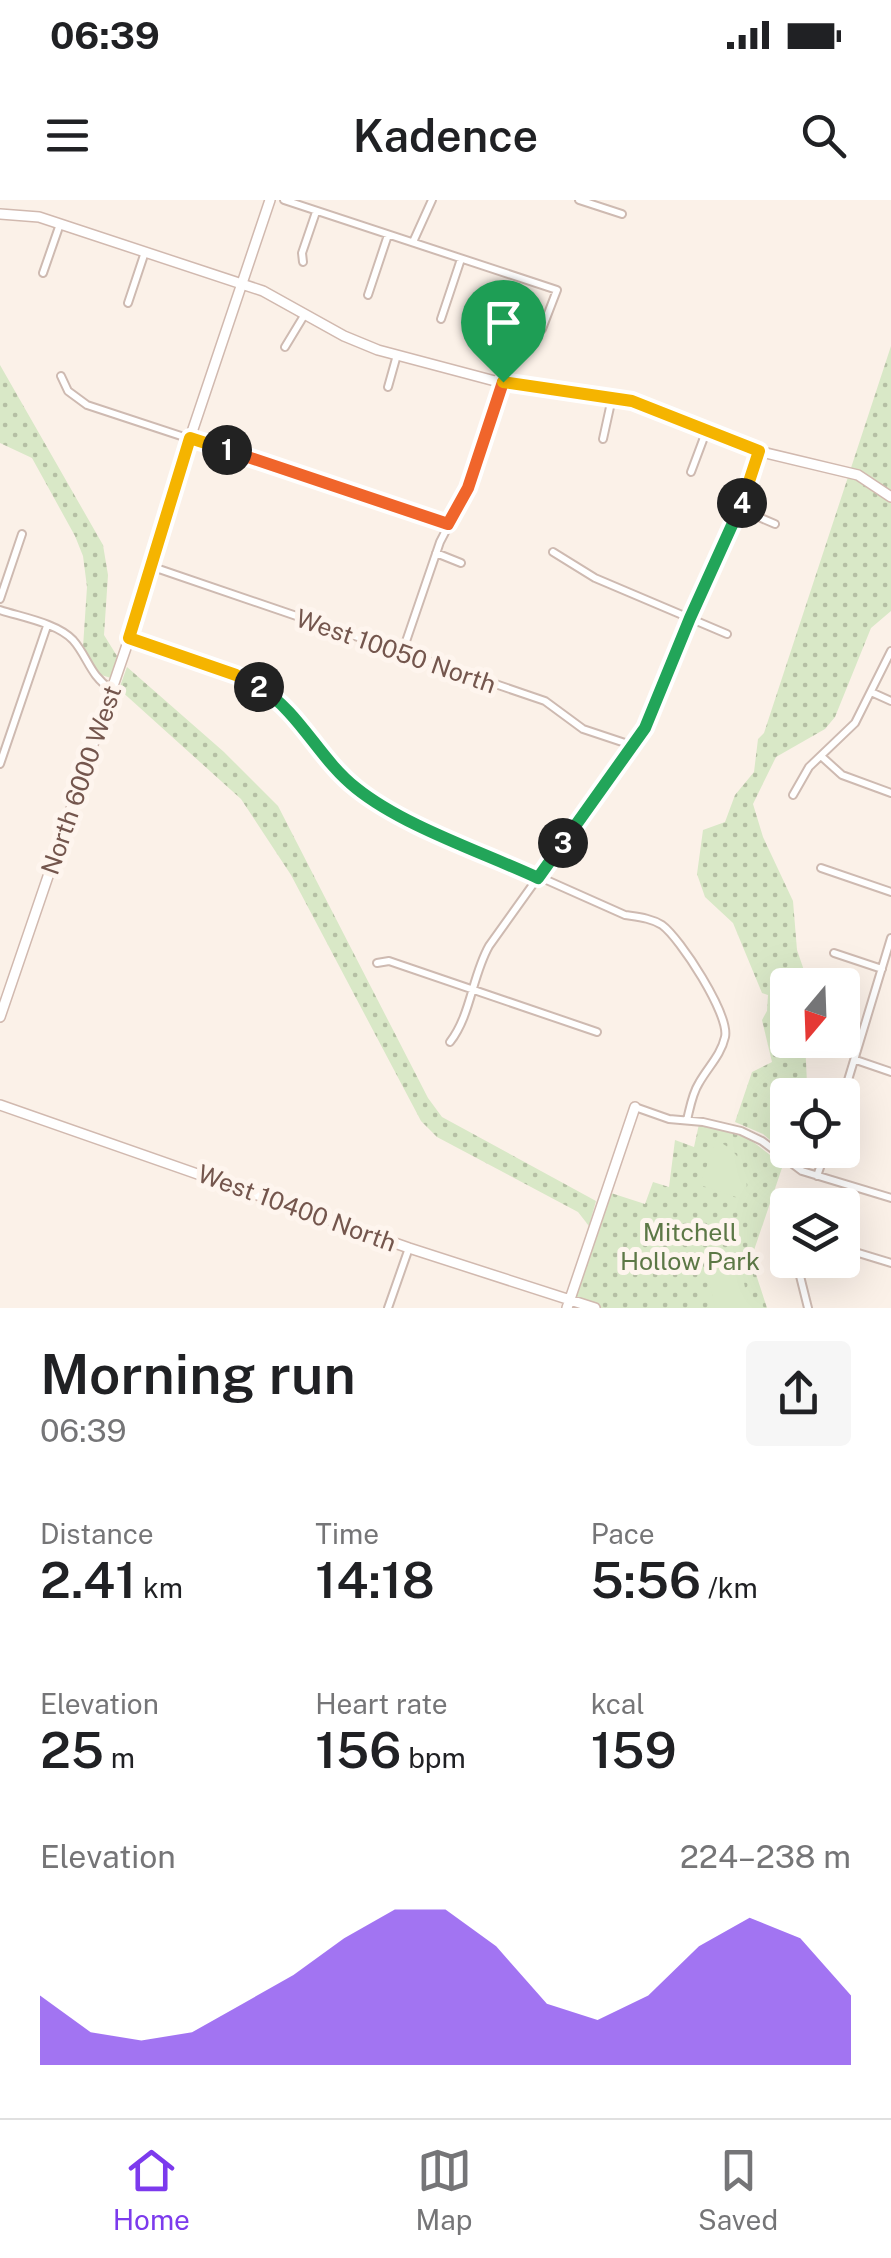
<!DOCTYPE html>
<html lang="en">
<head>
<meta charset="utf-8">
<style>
  :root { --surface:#fff; --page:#f6f6f6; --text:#202124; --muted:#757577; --line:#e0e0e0; --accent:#7c3aed }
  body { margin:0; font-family:"Public Sans",sans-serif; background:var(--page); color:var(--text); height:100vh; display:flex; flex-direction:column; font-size:38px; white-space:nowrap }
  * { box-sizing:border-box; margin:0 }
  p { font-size:32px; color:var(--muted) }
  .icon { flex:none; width:55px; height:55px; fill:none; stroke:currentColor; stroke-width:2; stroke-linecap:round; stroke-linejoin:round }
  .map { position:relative; height:1108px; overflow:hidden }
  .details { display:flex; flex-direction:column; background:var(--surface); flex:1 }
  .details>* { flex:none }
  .needle { width:65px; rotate:199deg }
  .tools { position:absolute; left:770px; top:768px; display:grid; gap:20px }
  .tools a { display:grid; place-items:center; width:90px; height:90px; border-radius:10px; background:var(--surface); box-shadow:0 10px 40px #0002; font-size:50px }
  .pin { position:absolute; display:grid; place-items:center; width:85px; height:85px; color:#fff; margin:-102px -42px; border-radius:50% 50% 50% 0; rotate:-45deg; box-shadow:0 0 10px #0007 }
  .pin .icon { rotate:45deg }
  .km { position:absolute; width:50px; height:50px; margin:-25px; border-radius:50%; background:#222; color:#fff; font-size:28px; line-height:50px; text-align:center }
  .round { display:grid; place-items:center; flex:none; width:105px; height:105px; border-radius:10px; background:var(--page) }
  .head { display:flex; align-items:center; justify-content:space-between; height:170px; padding:0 40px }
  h1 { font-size:55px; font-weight:600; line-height:75px }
  .stats { display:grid; grid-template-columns:repeat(3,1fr); gap:15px; height:170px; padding:10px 40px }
  .stats div { display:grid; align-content:center }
  .stats b { font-size:50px; font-weight:600 }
  .stats small { font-size:28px; font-weight:400 }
  .stats p { font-size:28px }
  .chart { height:280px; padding:20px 40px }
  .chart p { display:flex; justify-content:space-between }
  .chart svg { width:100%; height:180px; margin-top:10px; fill:var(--accent); opacity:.7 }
  .status { display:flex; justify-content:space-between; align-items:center; height:70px; padding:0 50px; background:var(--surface); direction:ltr }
  .status svg { height:28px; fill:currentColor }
  header { display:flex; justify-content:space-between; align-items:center; height:130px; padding:0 40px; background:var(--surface); font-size:45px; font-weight:600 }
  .dock { display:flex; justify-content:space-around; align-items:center; height:140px; border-top:2px solid var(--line); background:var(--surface); font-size:28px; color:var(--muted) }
  .dock a { display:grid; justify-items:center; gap:5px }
  .dock .current { color:var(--accent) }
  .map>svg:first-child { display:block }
  .grass { fill:url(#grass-dots) }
  .garden { fill:#d9e8c7 }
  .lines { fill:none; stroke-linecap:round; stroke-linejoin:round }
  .street-casing { stroke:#cebab1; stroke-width:10 }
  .secondary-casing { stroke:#d1b9af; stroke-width:12 }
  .street { stroke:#fff; stroke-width:6 }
  .secondary { stroke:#fff; stroke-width:9 }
  .split-1-casing { stroke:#fff; stroke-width:20 }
  .split-2-casing { stroke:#fff; stroke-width:20 }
  .split-3-casing { stroke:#fff; stroke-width:20 }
  .split-4-casing { stroke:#fff; stroke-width:20 }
  .split-5-casing { stroke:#fff; stroke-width:20 }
  .split-1 { stroke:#f0652b; stroke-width:12 }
  .split-2 { stroke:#f5b400; stroke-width:12 }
  .split-3 { stroke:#22a559; stroke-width:12 }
  .split-4 { stroke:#22a559; stroke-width:12 }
  .split-5 { stroke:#f5b400; stroke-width:12 }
  .labels { text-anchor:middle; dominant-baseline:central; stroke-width:10; stroke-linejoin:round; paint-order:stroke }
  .street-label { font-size:25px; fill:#74564d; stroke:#fef5ee }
  .park-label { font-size:25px; fill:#5c7846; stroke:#fef5ee }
</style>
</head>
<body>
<div class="status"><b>06:39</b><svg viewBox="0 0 49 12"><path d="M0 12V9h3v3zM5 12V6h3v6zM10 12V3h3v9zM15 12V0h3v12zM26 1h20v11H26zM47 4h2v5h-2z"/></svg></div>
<header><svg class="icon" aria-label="menu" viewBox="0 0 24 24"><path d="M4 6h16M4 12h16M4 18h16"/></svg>Kadence<svg class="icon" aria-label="search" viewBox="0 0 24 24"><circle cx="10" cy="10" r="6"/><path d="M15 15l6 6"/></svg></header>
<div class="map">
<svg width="891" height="1108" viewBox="0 0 891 1108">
  <defs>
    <pattern id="grass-dots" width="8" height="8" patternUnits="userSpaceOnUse" patternTransform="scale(2.5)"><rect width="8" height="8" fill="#d9e8c7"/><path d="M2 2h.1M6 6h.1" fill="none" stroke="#b5bfa4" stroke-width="1.8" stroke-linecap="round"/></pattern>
  </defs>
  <rect width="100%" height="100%" fill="#fbf1e8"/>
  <path class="grass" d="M891,146v265l-20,17 -36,89 -10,12 -49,28 -23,47 10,33 30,64 4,49 12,35h-21v55h17l2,44 -4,11h-15v55h12l3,18 -40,-34 -28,-12 17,-50 20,-10 -10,-42 5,-9 1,-16 -6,-2 -29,-70 -28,-26 -8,-23 6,-44 22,-8 10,-27 19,-23 4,-33 6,-6z
    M0,165l103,180 5,30 -4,60 13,21 -6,22 -13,-4 -15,-27 4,-60 -4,-31 -8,-20 -43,-78 -32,-15z
    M127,467l97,85 54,54 150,292 14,19 154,84 -7,25 -11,-14 -141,-75 -16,-16 -130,-246 -50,-76 -122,-110z
    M699,924l49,14 35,27 -32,94 16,49h-167l-22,-8 -3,-6 36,-101 34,11 8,-22 16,5 6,-47 19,7z"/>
  <path class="garden" d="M716,940c25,12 35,33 29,60l-45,-15z
    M740,1062l9,46h-34l-8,-40z"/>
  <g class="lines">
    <defs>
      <path id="street" d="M284,0l273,90 -15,39 -28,25 -46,134 -28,54 -38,111
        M579,0l43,14
        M413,42l19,-42
        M303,62l-1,-9 14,-41
        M43,73l17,-49
        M368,95l20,-60
        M128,103l17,-51
        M441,119l20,-60
        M285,147l20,-33
        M61,176l7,15 19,14 361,119
        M388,187l9,-32
        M603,239l9,-41
        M691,272l15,-40
        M740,309l35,15
        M553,352l42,26 132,56
        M436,353l25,10
        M153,367l392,134 38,28 51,17
        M0,399l22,-65
        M0,410c21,7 57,13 73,30 15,17 17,36 38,49
        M129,439l107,36 28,15 21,17 68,80 34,22 238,106c13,2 26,3 37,10 18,13 68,90 63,112 -4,18 -17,30 -26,46 -7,11 -9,25 -12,37
        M871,492l20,9
        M821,556l21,19 49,18
        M0,564l47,-138
        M793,595l16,-28 46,-44 36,-72
        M821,668l70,24
        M834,753l48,16
        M377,763l12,-2 208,71
        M450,842c21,-27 22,-66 39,-96l156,-218 44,-110 50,-109 20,-58
        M856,860l35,12
        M842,900l49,-162
        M635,907l34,12 34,3 38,9 21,10 40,30 89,27
        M817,976l9,-26
        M842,1048l49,15
        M796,1060l12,48
        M388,1108l21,-60"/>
      <path id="secondary" d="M0,14l39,3 224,74 81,45 34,14 117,31 137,20 109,46 117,28 33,22
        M0,817l129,-378 61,-201 80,-238
        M0,905l409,143 186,60
        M567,1108l68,-201"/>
    </defs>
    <use href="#street" class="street-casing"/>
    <use href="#secondary" class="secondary-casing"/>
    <use href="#street" class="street"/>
    <use href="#secondary" class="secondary"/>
  </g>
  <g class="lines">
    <defs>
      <path id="split-1" d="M227,250l221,74 20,-36 35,-106"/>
      <path id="split-2" d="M227,250l-37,-12 -61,200 107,37 23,12"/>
      <path id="split-3" d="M259,487c41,25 60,72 97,101 47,38 126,64 182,90l25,-35"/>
      <path id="split-4" d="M563,643l82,-115 45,-110 52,-115"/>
      <path id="split-5" d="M503,182l129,19 127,50 -17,52"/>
    </defs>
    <use href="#split-1" class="split-1-casing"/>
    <use href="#split-2" class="split-2-casing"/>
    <use href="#split-3" class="split-3-casing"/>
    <use href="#split-4" class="split-4-casing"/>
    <use href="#split-5" class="split-5-casing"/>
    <use href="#split-1" class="split-1"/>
    <use href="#split-2" class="split-2"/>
    <use href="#split-3" class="split-3"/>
    <use href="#split-4" class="split-4"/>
    <use href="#split-5" class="split-5"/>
  </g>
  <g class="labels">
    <g class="street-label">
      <text transform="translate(396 451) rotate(19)">West 10050 North</text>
      <text transform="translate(81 580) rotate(-71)">North 6000 West</text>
      <text transform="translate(297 1008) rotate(20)">West 10400 North</text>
    </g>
    <g class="park-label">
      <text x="690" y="1032">Mitchell<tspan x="690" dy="29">Hollow Park</tspan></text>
    </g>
  </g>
</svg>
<div class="tools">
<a><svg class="needle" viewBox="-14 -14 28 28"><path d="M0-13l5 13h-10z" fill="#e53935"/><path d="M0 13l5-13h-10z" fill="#757577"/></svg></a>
<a><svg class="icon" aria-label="locate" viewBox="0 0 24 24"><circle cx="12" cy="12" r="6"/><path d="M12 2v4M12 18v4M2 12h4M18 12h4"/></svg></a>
<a><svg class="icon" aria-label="layers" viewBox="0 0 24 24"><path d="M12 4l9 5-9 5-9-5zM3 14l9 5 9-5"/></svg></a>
</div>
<div class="pin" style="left:503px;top:182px;background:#1e9e55"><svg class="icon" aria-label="arrive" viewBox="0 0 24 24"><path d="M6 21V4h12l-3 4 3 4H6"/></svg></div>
<b class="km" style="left:227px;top:250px">1</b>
<b class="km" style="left:259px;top:487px">2</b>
<b class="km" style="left:563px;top:643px">3</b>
<b class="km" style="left:742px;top:303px">4</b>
</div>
<section class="details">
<div class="head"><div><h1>Morning run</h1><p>06:39</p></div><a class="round"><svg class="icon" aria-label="share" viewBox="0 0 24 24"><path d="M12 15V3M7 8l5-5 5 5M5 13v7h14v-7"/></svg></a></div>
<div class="stats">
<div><p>Distance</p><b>2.41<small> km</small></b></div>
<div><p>Time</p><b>14:18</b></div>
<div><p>Pace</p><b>5:56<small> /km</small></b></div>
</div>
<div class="stats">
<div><p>Elevation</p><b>25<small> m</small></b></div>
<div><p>Heart rate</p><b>156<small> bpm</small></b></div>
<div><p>kcal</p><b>159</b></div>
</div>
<div class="chart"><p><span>Elevation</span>224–238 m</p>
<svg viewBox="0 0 160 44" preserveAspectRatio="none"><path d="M0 44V27L10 36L20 38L30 36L40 29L50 22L60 13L70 6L80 6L90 15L100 29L110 33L120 27L130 15L140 8L150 13L160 27V44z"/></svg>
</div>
</section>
<nav class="dock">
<a class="current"><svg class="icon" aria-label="home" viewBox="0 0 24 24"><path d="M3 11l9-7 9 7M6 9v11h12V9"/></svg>Home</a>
<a><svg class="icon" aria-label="map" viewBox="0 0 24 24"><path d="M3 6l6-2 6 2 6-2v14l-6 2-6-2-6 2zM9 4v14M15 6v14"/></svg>Map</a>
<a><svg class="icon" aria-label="saved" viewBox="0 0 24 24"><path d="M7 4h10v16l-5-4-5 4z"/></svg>Saved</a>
</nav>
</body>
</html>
